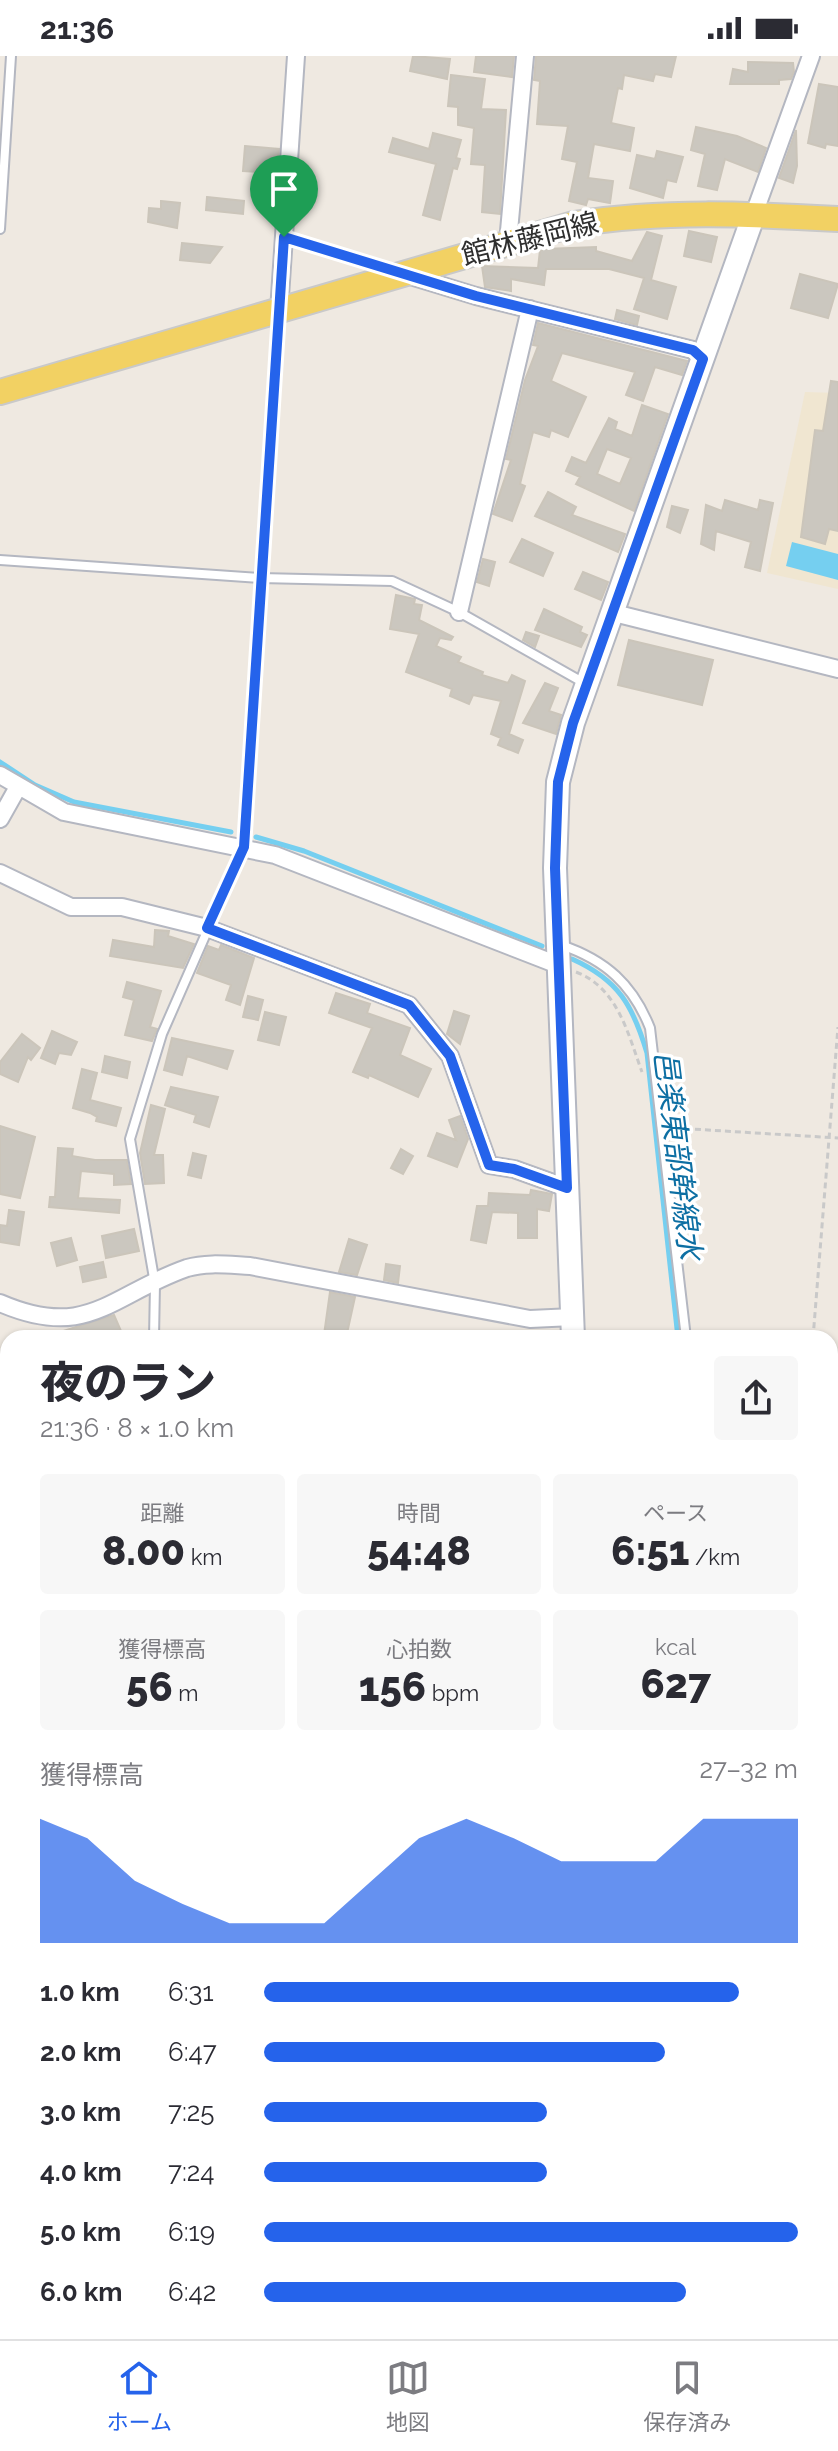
<!DOCTYPE html>
<html lang="ja">
<head>
<meta charset="utf-8">
<style>
  :root { --surface:#fff; --page:#f7f7f7; --text:#2b2b33; --muted:#7c7c81; --line:#e1e1e2; --accent:#2563eb }
  body { margin:0; font-family:Raleway,"Noto Sans JP",sans-serif; background:var(--page); color:var(--text); height:100vh; display:flex; flex-direction:column; font-size:30px; white-space:nowrap }
  * { box-sizing:border-box; margin:0 }
  p { font-size:26px; color:var(--muted) }
  .icon { flex:none; width:44px; height:44px; fill:none; stroke:currentColor; stroke-width:2; stroke-linecap:round; stroke-linejoin:round }
  .map { position:relative; flex:1; overflow:hidden }
  .sheet { position:absolute; left:0px; top:1274px; width:838px; height:1010px; display:flex; flex-direction:column; background:var(--surface); border-radius:24px 24px 0 0; box-shadow:0 2px 6px #0004 }
  .sheet>* { flex:none }
  .pin { position:absolute; display:grid; place-items:center; width:68px; height:68px; color:#fff; margin:-82px -34px; border-radius:50% 50% 50% 0; rotate:-45deg; box-shadow:0 0 8px #0007 }
  .pin .icon { rotate:45deg }
  .round { display:grid; place-items:center; flex:none; width:84px; height:84px; border-radius:8px; background:var(--page) }
  .summary { display:flex; align-items:center; justify-content:space-between; height:136px; padding:0 40px }
  h1 { font-size:44px; font-weight:800; line-height:60px }
  .metrics { display:grid; grid-template-columns:repeat(3,1fr); gap:12px; height:136px; padding:8px 40px }
  .metrics div { display:grid; align-content:center; border-radius:8px; background:var(--page); text-align:center }
  .metrics b { font-size:40px; font-weight:800 }
  .metrics small { font-size:22px; font-weight:400 }
  .metrics p { font-size:22px }
  .chart { height:224px; padding:16px 40px }
  .chart p { display:flex; justify-content:space-between }
  .chart svg { width:100%; height:144px; margin-top:8px; fill:var(--accent); opacity:.7 }
  ul { padding:0 40px; list-style:none; font-size:26px }
  li { display:grid; grid-template-columns:128px 96px 1fr; align-items:center; height:60px }
  li i { height:20px; border-radius:10px; background:var(--accent) }
  .status { display:flex; justify-content:space-between; align-items:center; height:56px; padding:0 40px; background:var(--surface); direction:ltr }
  .status svg { height:22px; fill:currentColor }
  .dock { display:flex; justify-content:space-around; align-items:center; height:112px; border-top:2px solid var(--line); background:var(--surface); font-size:22px; color:var(--muted) }
  .dock a { display:grid; justify-items:center; gap:4px }
  .dock .current { color:var(--accent) }
  .map>svg:first-child { display:block }
  .education { fill:#f0e6d1 }
  .water { fill:#75cff0 }
  .lines { fill:none; stroke-linecap:round; stroke-linejoin:round }
  .stream { stroke:#75cff0; stroke-width:5 }
  .building { fill:#cbc7bf; stroke:#cbc5ba; stroke-width:2; fill-rule:evenodd }
  .service-casing { stroke:#b4b7c1; stroke-width:12 }
  .minor-casing { stroke:#b4b7c1; stroke-width:20 }
  .secondary-casing { stroke:#b4b7c1; stroke-width:26 }
  .primary-casing { stroke:#c9c9c9; stroke-width:28 }
  .path { stroke:#c9c9c9; stroke-width:3; stroke-dasharray:6 4; stroke-linecap:butt }
  .service { stroke:#fff; stroke-width:8 }
  .minor { stroke:#fff; stroke-width:16 }
  .secondary { stroke:#fff; stroke-width:22 }
  .primary { stroke:#f2d163; stroke-width:24 }
  .route-casing { stroke:#fff; stroke-width:16 }
  .route { stroke:#2563eb; stroke-width:10 }
  .labels { text-anchor:middle; dominant-baseline:central; stroke-width:7; stroke-linejoin:round; paint-order:stroke }
  .street-label { font-size:28px; fill:#2e2e2e; stroke:#fff }
  .water-label { font-size:30px; font-style:italic; fill:#0d6fa3; stroke:#fff }
</style>
</head>
<body>
<div class="status"><b>21:36</b><svg viewBox="0 0 49 12"><path d="M0 12V9h3v3zM5 12V6h3v6zM10 12V3h3v9zM15 12V0h3v12zM26 1h20v11H26zM47 4h2v5h-2z"/></svg></div>
<div class="map">
<svg width="838" height="2283" viewBox="0 0 838 2283">
  <rect width="100%" height="100%" fill="#efe9e1"/>
  <path class="education" d="M805,336l33,1v196l-71,-16z"/>
  <path class="water" d="M792,486l46,12v26l-52,-14z"/>
  <g class="lines">
    <path class="stream" d="M0,706l35,23 39,17 157,30
      M256,781l48,14 238,95
      M572,903c47,21 61,47 75,94l31,285
      M830,1395l8,-2
      M830,1481h8
      M0,1698l8,-1"/>
  </g>
  <path class="building" d="M413,0l37,3 -3,20 -37,-8z
    M476,0h38l-2,21 -38,-5z
    M536,0h140l-5,21 -16,-3 -2,7 -29,-6 -2,14 -4,-1 -7,35 23,5 -4,23 -36,-7 -6,34 25,3 -3,22 -22,-4 -2,6 -17,-4 8,-39 -15,-3 6,-33 -31,-2 3,-43 -6,-1z
    M748,6l45,1 1,9 -3,7 -12,1v4h-49l3,-15 15,3z
    M451,19l34,4 -4,30 25,1 -6,104 -18,-2 3,-47 -14,-1 3,-36 -16,-3v-18l-10,-1z
    M819,28l19,3v59l-12,-2 -1,4 -17,-5z
    M696,71l41,9 29,12 -8,24 -33,-13 -8,31 -19,-4 7,-32 -14,-4z
    M796,74l1,36 -4,17 -14,-5z
    M433,77l28,7 -5,18 4,1 -3,10 -4,-1 -13,52 -17,-5 13,-51 -47,-12 4,-14 36,11z
    M245,90l34,3 -2,24 -34,-2z
    M657,95l26,6 -7,25 -9,-2 -4,18 -33,-10 7,-33 18,4z
    M207,141l37,4 -1,13 -37,-4z
    M161,145l19,2 -3,25 -29,-6 1,-14 12,1z
    M689,175l28,6 -6,25 -27,-6z
    M647,176l15,4 -11,44 25,7 -9,32 -33,-10 10,-31 -35,-9h-63l-2,16 -33,-6v12l-26,-4 -3,-21 56,2 2,-18 3,-1 53,-2v4l36,10z
    M182,187l40,4 -12,16 -30,-3z
    M800,218l38,10 -10,34 -37,-10z
    M617,254l22,6 -2,9 -22,-6z
    M538,267l149,38 -5,14 -27,-8 -12,34 -17,-6 9,-23 -73,-19 -11,28 35,16 -18,40 -17,-7 -2,7 -16,-5 -13,52 5,2 -13,35 -19,-7 18,-54 -5,-1 19,-79 13,-34 -5,-1z
    M831,325l7,1v149l-9,-2 -4,15 -24,-7 14,-107 8,1z
    M642,349l26,9 -34,97 -58,-27 4,-7 -14,-6 6,-14 14,6 23,-45 8,4 -2,7 17,7zM607,393l24,9 -11,26 -23,-10z
    M548,436l28,15 -4,8 53,19 -7,18 -83,-36z
    M725,444l33,10 2,-10 13,3 -13,68 -15,-4 6,-25 -35,-11 -2,19 -13,-6 5,-39 16,6z
    M672,450l16,4 -8,23 -13,-6z
    M522,483l31,14 -10,23 -33,-14z
    M483,503l12,3 -6,24 -12,-4z
    M583,516l25,10 -7,18 -26,-11z
    M396,539l19,4 -1,5 8,1 -3,15 34,17 -2,3 -11,-2 -4,8 25,11 -3,5 25,10 -1,3 26,8 4,-8 13,6 -16,53 14,6 -5,13 -20,-8 3,-7 -10,-4 10,-33 -28,-6 -4,9 -19,-8 2,-7 -46,-17 13,-38 -29,-5z
    M544,553l38,18 -2,5 7,3 -6,12 -46,-17z
    M526,576l13,4 -4,11 -12,-7z
    M629,584l84,20 -11,45 -84,-20z
    M545,627l13,5 -9,23 12,4 -5,19 -33,-11z
    M155,874l14,1 -1,5 26,8 -11,24 -73,-12 3,-16 41,7z
    M221,889l33,13 -14,47 -14,-5 5,-15 -34,-12 11,-27 11,4z
    M127,926l34,9 -11,36 7,2 -5,12 -27,-6 9,-35 -11,-3z
    M336,937l34,11 -3,9 43,15 -10,27 31,14 -13,28 -49,-22 -1,3 -15,-6 19,-44 -43,-15z
    M248,940l15,4 -5,20 -15,-3z
    M454,955l15,5 -9,28 -13,-10z
    M265,956l21,5 -7,28 -21,-5z
    M52,975l25,11 -6,13 -12,-2 -4,11 -14,-6z
    M22,978l18,14 -9,12 -3,-3 -10,25 -18,-8v-12z
    M172,982l61,13 -6,18 -40,-13 -5,19 -18,-5z
    M105,1000l25,6 -3,16 -25,-6z
    M82,1013l15,4 -7,27 31,8 -5,18 -20,-5 1,-4 -7,-4 -17,-5z
    M171,1031l47,10 -9,30 -15,-5 2,-7 -31,-10z
    M151,1049l14,4 -11,46h9l1,28 -19,1 -5,-31z
    M460,1060l8,23 -11,28 -29,-11 9,-23 19,7 -7,-20z
    M0,1070l35,11 -15,61 -20,-4z
    M58,1092l15,1 -1,7 23,4h32l4,24 -17,1v-11l-33,-3 -3,27 42,2 -1,13 -70,-6 1,-10h5z
    M401,1093l12,7 -10,18 -12,-6z
    M193,1097l13,3 -5,22 -13,-3z
    M531,1134l21,4 -3,17 -12,-2v29h-19v-25l-26,-1 -6,31 -15,-3 6,-34h11l1,-13 41,2z
    M9,1154l15,2 -5,33 -19,-3v-17l7,1z
    M134,1173l5,22 -33,7 -4,-22z
    M71,1182l6,22 -20,6 -6,-23z
    M349,1183l18,6 -10,30 -18,-3z
    M103,1206l3,15 -23,5 -3,-15z
    M386,1208l14,2 -2,17 -14,-3z
    M330,1236l25,5 -9,41 -22,-3z
    M114,1259l10,23h-67v-5z"/>
  <g class="lines">
    <defs>
      <path id="service" d="M0,173l11,-173
        M0,504l260,18 132,3 67,31 127,72
        M561,889c45,15 72,40 89,83l36,310
        M154,1282l1,-54 -25,-145 32,-105 82,-187 34,-532"/>
      <path id="minor" d="M754,158l57,-158
        M508,186l17,-186
        M407,219l69,21 217,54 10,9
        M279,255l17,-255
        M459,556l71,-303
        M614,557l224,56
        M0,719l64,37 211,43 283,110
        M0,763l18,-32
        M0,817l71,34h51l85,21 202,77 41,51 39,109 25,4 53,19
        M0,1247c88,38 110,-8 187,-35 20,-6 42,-3 63,-2l280,53 43,-2
        M830,1369h8
        M0,1710l8,-1
        M830,1785h8"/>
      <path id="secondary" d="M573,1282l-18,-470 3,-86 15,-59 181,-509
        M393,2283l3,-7"/>
      <path id="primary" d="M0,336l574,-168c89,-14 174,-10 264,-5"/>
    </defs>
    <use href="#service" class="service-casing"/>
    <use href="#minor" class="minor-casing"/>
    <use href="#secondary" class="secondary-casing"/>
    <use href="#primary" class="primary-casing"/>
    <path class="path" d="M299,186l69,21
      M576,916c42,16 52,62 66,100
      M675,1072l163,10
      M813,1282l25,-311
      M830,1984l8,-20
      M0,1993l8,1
      M830,2187l8,4
      M51,2283l1,-7
      M709,2283l3,-7"/>
    <use href="#service" class="service"/>
    <use href="#minor" class="minor"/>
    <use href="#secondary" class="secondary"/>
    <use href="#primary" class="primary"/>
  </g>
  <g class="lines">
    <defs>
      <path id="route" d="M284,181l192,59 217,54 10,9 -130,364 -15,59 -3,86 12,320 -53,-19 -25,-4 -39,-109 -41,-51 -202,-77 37,-81z"/>
    </defs>
    <use href="#route" class="route-casing"/>
    <use href="#route" class="route"/>
  </g>
  <g class="labels">
    <g class="street-label">
      <text transform="translate(530 183) rotate(-14)">館林藤岡線</text>
    </g>
    <g class="water-label">
      <text transform="translate(678 1099) rotate(83)">邑楽東部幹線水</text>
    </g>
  </g>
</svg>
<div class="pin" style="left:284px;top:181px;background:#1e9e55"><svg class="icon" aria-label="arrive" viewBox="0 0 24 24"><path d="M6 21V4h12l-3 4 3 4H6"/></svg></div>
<section class="sheet">
<div class="summary"><div><h1>夜のラン</h1><p>21:36 · 8 × 1.0 km</p></div><a class="round"><svg class="icon" aria-label="share" viewBox="0 0 24 24"><path d="M12 15V3M7 8l5-5 5 5M5 13v7h14v-7"/></svg></a></div>
<div class="metrics">
<div><p>距離</p><b>8.00<small> km</small></b></div>
<div><p>時間</p><b>54:48</b></div>
<div><p>ペース</p><b>6:51<small> /km</small></b></div>
</div>
<div class="metrics">
<div><p>獲得標高</p><b>56<small> m</small></b></div>
<div><p>心拍数</p><b>156<small> bpm</small></b></div>
<div><p>kcal</p><b>627</b></div>
</div>
<div class="chart"><p><span>獲得標高</span>27–32 m</p>
<svg viewBox="0 0 160 44" preserveAspectRatio="none"><path d="M0 44V6L10 12L20 25L30 32L40 38L50 38L60 38L70 25L80 12L90 6L100 12L110 19L120 19L130 19L140 6L150 6L160 6V44z"/></svg>
</div>
<ul>
<li><b>1.0 km</b>6:31<i style="width:89%"></i></li>
<li><b>2.0 km</b>6:47<i style="width:75%"></i></li>
<li><b>3.0 km</b>7:25<i style="width:53%"></i></li>
<li><b>4.0 km</b>7:24<i style="width:53%"></i></li>
<li><b>5.0 km</b>6:19<i style="width:100%"></i></li>
<li><b>6.0 km</b>6:42<i style="width:79%"></i></li>
</ul>
</section>
</div>
<nav class="dock">
<a class="current"><svg class="icon" aria-label="home" viewBox="0 0 24 24"><path d="M3 11l9-7 9 7M6 9v11h12V9"/></svg>ホーム</a>
<a><svg class="icon" aria-label="map" viewBox="0 0 24 24"><path d="M3 6l6-2 6 2 6-2v14l-6 2-6-2-6 2zM9 4v14M15 6v14"/></svg>地図</a>
<a><svg class="icon" aria-label="saved" viewBox="0 0 24 24"><path d="M7 4h10v16l-5-4-5 4z"/></svg>保存済み</a>
</nav>
</body>
</html>
